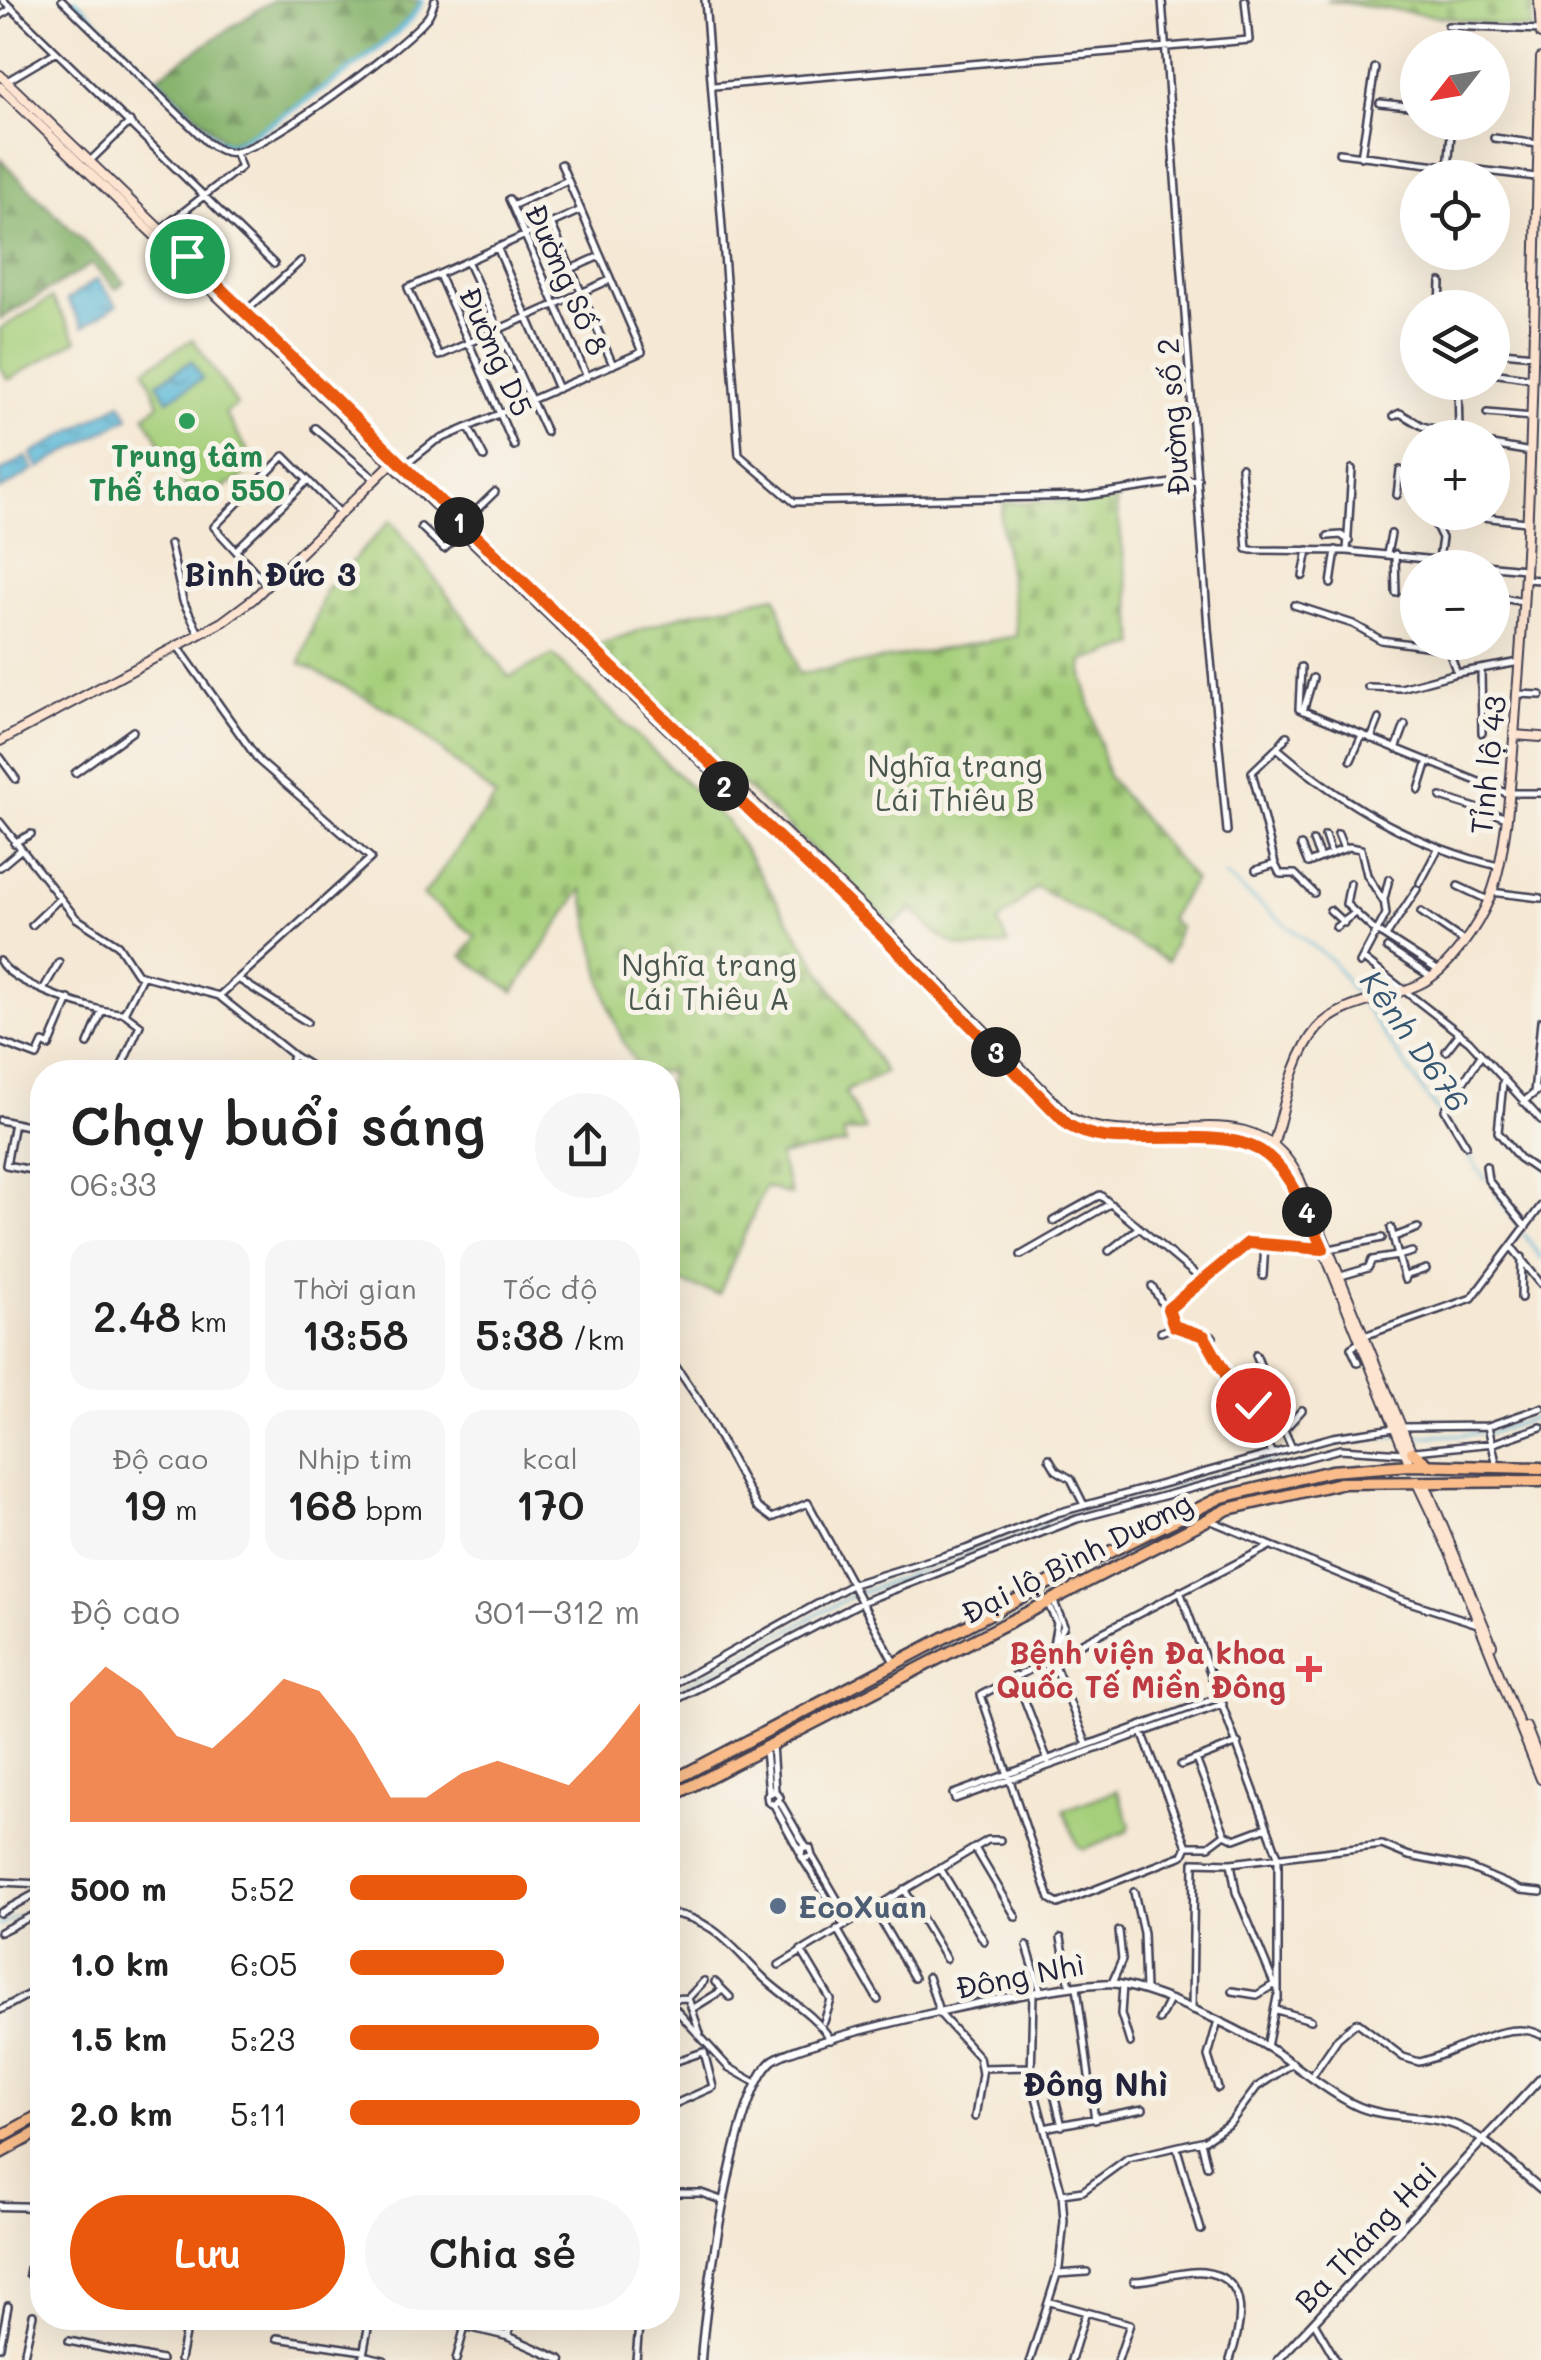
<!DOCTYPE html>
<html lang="vi">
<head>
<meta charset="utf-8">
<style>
  :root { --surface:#fff; --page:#f6f6f6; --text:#222; --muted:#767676; --accent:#ea580c }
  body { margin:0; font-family:Mali,sans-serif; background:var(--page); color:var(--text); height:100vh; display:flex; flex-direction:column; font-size:38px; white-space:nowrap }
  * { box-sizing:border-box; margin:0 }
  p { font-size:32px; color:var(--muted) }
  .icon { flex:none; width:55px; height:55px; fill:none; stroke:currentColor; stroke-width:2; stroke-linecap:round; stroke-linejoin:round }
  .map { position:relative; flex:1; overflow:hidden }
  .drawer { position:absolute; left:30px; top:1060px; width:650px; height:1270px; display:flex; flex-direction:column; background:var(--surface); border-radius:40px; box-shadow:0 10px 40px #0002 }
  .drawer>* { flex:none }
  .needle { width:65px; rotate:239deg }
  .buttons { position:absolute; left:1400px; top:30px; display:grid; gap:20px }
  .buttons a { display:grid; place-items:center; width:110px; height:110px; border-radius:50%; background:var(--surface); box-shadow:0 10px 40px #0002; font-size:50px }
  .pin { position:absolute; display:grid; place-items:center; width:85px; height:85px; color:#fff; margin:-42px; border:5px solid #fff; border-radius:50%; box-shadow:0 2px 10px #0007 }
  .km { position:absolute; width:50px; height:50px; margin:-25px; border-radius:50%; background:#222; color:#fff; font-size:28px; line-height:50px; text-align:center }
  .round { display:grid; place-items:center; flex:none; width:105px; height:105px; border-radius:52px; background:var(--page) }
  .head { display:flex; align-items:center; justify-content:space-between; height:170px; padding:0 40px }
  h1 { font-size:55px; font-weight:600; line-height:75px }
  .metrics { display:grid; grid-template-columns:repeat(3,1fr); gap:15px; height:170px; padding:10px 40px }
  .metrics div { display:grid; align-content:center; border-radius:25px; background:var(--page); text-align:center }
  .metrics b { font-size:42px; font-weight:600 }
  .metrics small { font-size:28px; font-weight:400 }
  .metrics p { font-size:28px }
  .chart { height:280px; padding:20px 40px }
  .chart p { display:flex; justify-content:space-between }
  .chart svg { width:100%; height:180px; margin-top:10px; fill:var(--accent); opacity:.7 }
  .primary-button { display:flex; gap:20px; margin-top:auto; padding:20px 40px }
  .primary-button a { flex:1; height:115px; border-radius:60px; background:var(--accent); color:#fff; font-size:40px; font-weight:600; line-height:115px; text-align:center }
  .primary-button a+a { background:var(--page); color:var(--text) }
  ul { padding:0 40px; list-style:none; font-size:32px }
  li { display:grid; grid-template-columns:160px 120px 1fr; align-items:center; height:75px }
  li i { height:25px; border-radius:12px; background:var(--accent) }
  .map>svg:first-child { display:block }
  .forest { fill:url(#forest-firs); stroke:#536a52; stroke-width:2.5 }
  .cemetery { fill:url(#cemetery-stones); stroke:#64785a; stroke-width:2.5 }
  .park { fill:#a5cf7a; stroke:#64785a; stroke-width:2.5 }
  .water { fill:url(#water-ripples); stroke:#3e6c8a; stroke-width:2.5 }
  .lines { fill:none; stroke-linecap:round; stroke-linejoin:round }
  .stream { stroke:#5ab7d8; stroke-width:2.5 }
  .canal { stroke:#5ab7d8; stroke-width:5 }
  .minor-casing { stroke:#424052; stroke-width:10 }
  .tertiary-casing { stroke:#424052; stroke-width:11 }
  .secondary-casing { stroke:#424052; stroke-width:12 }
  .trunk-casing { stroke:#424052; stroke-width:15 }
  .minor { stroke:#fff; stroke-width:5 }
  .tertiary { stroke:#fff; stroke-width:6 }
  .secondary { stroke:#fde4d0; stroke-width:8 }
  .trunk { stroke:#f9bc8a; stroke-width:10 }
  .route-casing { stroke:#fff; stroke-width:20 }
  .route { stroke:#ea580c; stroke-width:12 }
  .leisure-dot { fill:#2e9e5b; stroke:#f7f3e8; stroke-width:4 }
  .health-dot { fill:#e0444e; stroke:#f7f3e8; stroke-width:4 }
  .service-dot { fill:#5c6f8a; stroke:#f7f3e8; stroke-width:4 }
  .labels { text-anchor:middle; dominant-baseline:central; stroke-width:10; stroke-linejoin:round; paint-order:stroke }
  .street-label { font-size:30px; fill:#22223b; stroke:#f7f3e8 }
  .leisure-label { font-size:30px; font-weight:bold; fill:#27864d; stroke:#f7f3e8 }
  .park-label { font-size:30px; fill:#49564e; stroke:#f7f3e8 }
  .health-label { font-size:30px; font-weight:bold; fill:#be3a42; stroke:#f7f3e8; text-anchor:end }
  .service-label { font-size:30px; font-weight:bold; fill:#4e5e75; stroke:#f7f3e8; text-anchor:start }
  .neighbourhood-label { font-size:32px; font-weight:bold; fill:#22223b; stroke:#f7f3e8 }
  .water-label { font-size:32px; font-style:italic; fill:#365672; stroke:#f7f3e8 }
</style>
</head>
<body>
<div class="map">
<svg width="1541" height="2360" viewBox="0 0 1541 2360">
  <defs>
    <pattern id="forest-firs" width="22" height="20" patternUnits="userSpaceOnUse" patternTransform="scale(2.5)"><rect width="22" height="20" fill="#84b26a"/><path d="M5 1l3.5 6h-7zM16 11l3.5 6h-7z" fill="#6c9058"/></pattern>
    <pattern id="cemetery-stones" width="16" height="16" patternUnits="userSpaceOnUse" patternTransform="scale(2.5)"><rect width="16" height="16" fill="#a5cf7a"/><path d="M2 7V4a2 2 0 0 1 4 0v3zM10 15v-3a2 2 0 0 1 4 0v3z" fill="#8eb16a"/></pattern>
    <pattern id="water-ripples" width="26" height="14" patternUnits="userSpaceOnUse" patternTransform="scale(2.5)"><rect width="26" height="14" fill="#5ab7d8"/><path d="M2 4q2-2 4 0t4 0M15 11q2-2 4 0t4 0" fill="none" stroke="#4a94b0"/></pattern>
  </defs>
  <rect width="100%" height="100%" fill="#f7f3e8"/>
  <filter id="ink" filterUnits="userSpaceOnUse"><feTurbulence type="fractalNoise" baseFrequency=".01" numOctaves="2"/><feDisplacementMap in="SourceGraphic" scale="20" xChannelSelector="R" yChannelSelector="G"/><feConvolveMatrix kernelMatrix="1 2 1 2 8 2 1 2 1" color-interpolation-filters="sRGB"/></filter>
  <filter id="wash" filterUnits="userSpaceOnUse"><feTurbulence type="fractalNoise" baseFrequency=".0048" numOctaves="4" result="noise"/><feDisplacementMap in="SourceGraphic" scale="40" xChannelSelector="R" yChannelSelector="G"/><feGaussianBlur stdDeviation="2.25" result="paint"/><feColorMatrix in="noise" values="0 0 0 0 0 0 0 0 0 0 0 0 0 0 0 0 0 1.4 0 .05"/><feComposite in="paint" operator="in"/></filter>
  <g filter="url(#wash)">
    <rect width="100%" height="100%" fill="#f5e8d4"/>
    <path class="forest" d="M273,0h147c-10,32 -160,140 -195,142l-67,-66z
      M0,159l124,123 -8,7 -24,-25 -92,55z"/>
    <path class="cemetery" d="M1326,0h195l13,2 -3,28z
      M1116,500l20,145 -53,16 -1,10 26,106 86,103 -25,39 10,8 -11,34 -132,-74 -38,36 10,21c-47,12 -65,0 -95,-35l-20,16 -298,-279 90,-32 91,-18 23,78 218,-38 -16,-116 3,-17z
      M391,520l118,157 44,-22 174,167 158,251 -40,19 20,38 -22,3 3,11 -67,12 12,39 -26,-8 -46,107 -51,-15v-207h-25c-40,-48 -46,-124 -61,-183l-68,103 -52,-36 14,-20 -53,-40 73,-99 -94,-80 -102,-54 26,-74z"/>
    <path class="park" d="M52,298l25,42 -69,40 -8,-13v-38z
      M193,339l44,66 -12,8 33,55 -63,36 -50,-88 14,-12 -14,-35z
      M1117,1790l13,34 -2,7 -44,18 -6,-3 -14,-36z"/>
    <path class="water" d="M97,279l20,26 -34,22 -16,-27z
      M192,361l10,18 -34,21 -11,-17z
      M121,403l8,14 -90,51 -8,-14z
      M26,457l8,13 -34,20v-18z"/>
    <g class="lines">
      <path class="stream" d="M1225,876l107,85 27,38
        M1363,1005l122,174
        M1496,1193l24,35
        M1524,1234l17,24
        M1410,1437l80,-4 51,-17
        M668,1695l182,-98 236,-88 263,-69 48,-3
        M0,1925l42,-21"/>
      <path class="canal" d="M75,0l142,141 13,4c38,-16 182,-110 192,-145"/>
    </g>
  </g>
  <g filter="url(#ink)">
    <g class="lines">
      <defs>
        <path id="minor" d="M3,0l271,264
          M62,0l145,142c9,6 17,12 28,10 39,-8 162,-101 190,-132 6,-5 7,-12 10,-20
          M705,0l34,455 55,47 291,-6 113,-17
          M1162,0l46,628 19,203
          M0,16l12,-8
          M1448,26l93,4
          M7,81l49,-29
          M714,86l535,-46 -4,-40
          M1380,103l38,4
          M1494,138l44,6
          M1339,153l197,24
          M1361,157l14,-89
          M89,162l41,-40
          M1448,169l4,-47
          M509,199l78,178
          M512,206l56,-26
          M581,210l-173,78 31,68 171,-76
          M551,223l62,142
          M160,230l81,-63 -6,-15
          M497,247l61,142
          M468,263l78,169
          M571,269l29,-13
          M439,275l75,171
          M1440,308l1,-26
          M245,312l56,-51
          M1492,351l42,4
          M1492,373l41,6
          M1458,382l1,49
          M1487,413l45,4
          M1394,416l6,-3 22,13 51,12
          M315,428l61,52
          M469,428l15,29
          M1492,445l39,7
          M405,465l29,-23 208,-90 -81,-188
          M1241,467l6,82 4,1 96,1 177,18
          M1397,495l3,-25
          M1429,512l13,26 -3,21
          M1474,516l52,6
          M464,522l31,-30
          M421,527l23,22 16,-15
          M1328,536l13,-1 8,6
          M170,544l13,57 16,32
          M236,550l72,-70
          M1347,551l5,-82
          M1387,554l4,-20
          M1395,554l1,39
          M1303,576l5,-26
          M1525,579l16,1
          M1331,584l5,-34
          M267,585l-53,-58 70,-71 57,58
          M1492,596l32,6
          M1294,605l59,19 28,16 67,9 9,24 63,-11
          M179,648l80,113 112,97 -152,138
          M1301,667l-2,42 207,84h35
          M1481,669l1,64
          M1368,687l33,1 56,-15
          M1517,694l24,1
          M1303,711l10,-33
          M1371,739l8,-20
          M1277,748l10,-12
          M1396,749l9,-24
          M0,757l16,22
          M1351,760l11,-25
          M75,773l58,-42
          M1419,790l8,-26
          M1441,797l63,20
          M0,822l76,96 42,27 19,29 82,22 74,59 -4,17
          M1338,834l6,15
          M1325,836l6,18
          M1313,841l7,17
          M14,843l17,-9
          M1301,846l7,17 41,-16 12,2 6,26 17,27
          M1275,864l5,10h15l19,19
          M0,867l19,-16
          M1256,870l19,-6 -23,-92 25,-24c65,56 137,98 221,118
          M1350,883l-4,21 26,24 67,43
          M1420,883l18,-34
          M1458,886l30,14
          M1491,892l50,6
          M1330,910l14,13
          M1421,912l41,28
          M32,925l28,-27
          M1336,927l19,-14
          M1386,936l31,-47
          M1387,948l43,28
          M1365,960l104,81 72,79
          M0,961c11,23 98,53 124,52l18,-36
          M1360,963l26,-49 -2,-15 5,-20
          M238,979l69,43
          M44,988l15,-26
          M0,1042l37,14 6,-13 6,3 20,-47
          M88,1044l14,-33
          M1446,1051l14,-18
          M293,1055l27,17
          M338,1071l2,1
          M119,1072l21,-47 -16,-12
          M1503,1083l-5,49 21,26 22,15
          M1534,1093l7,-72
          M1523,1102l18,-14
          M0,1120l42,9
          M14,1123l-8,42 36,7
          M1466,1145l-21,-35 35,-53
          M1486,1166l2,14 38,47
          M1053,1221l47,-26 102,85
          M1394,1237l24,-9
          M1511,1246l30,38
          M1330,1249l52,-11
          M1109,1251l28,-22
          M1021,1255l89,-51
          M1263,1276l2,-32
          M1341,1276l27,-8 4,-8 26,-4 -7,-28
          M1405,1276l21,-7
          M1405,1280l-7,-24 14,-4
          M1152,1286l23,40 38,11
          M1521,1298l1,-41
          M1168,1309l80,-66 75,6
          M1161,1332l14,-6
          M1204,1336l42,74
          M1364,1336l108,-38 69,-92
          M668,1355l32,47 57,105 15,11 36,-15 86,159
          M1256,1355l15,37 -25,18 26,43
          M1358,1363l-7,-15 9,-6
          M1488,1426l9,41
          M1402,1427l86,-1 53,-18
          M1292,1448l-8,-18 18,-20
          M1415,1451l79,-8 47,-16
          M1049,1458l7,12 15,9 13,26
          M1209,1520l191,79 78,25
          M1180,1591l98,265v143
          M1047,1602l10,21 -6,33 36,89
          M1053,1648l11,-22 -10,-24
          M1015,1675l33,86
          M668,1687l185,-103 113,-35 91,-36 276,-76 62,-9
          M668,1704l194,-102 215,-83 263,-70 64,4
          M1142,1732l45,114
          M772,1744l3,47
          M765,1750l4,43
          M1196,1759l29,75
          M1181,1765l57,-22
          M953,1794l2,5 268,-95
          M953,1794l267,-97
          M780,1802l26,45
          M774,1805l6,-8 -5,-6 -8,4 1,7 6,3 26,47
          M1225,1834l10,5 32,-12
          M1187,1846l-4,9 -125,49 -8,-5 -69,-204 287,-148
          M1187,1846h22l16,-12
          M975,1848l41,69
          M812,1856l38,65
          M804,1859l8,-3 -2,-8h-8l-1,8 43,69
          M1231,1863l5,29 39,94
          M940,1868l44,73
          M0,1882l42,2
          M904,1889l42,70
          M1134,1892l9,41 2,57
          M873,1907l41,71
          M0,1913l42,-23
          M668,1913c48,5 67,39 100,69 23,20 46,32 63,58
          M837,1929l41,71
          M0,1932l42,-21
          M1061,1938l9,48
          M1027,1946l14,46
          M801,1950l30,50 -7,22
          M779,1965l209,-125h12
          M928,1977l12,37 39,43 3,17 -7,43
          M715,1982l15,15
          M1112,1983l10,-23 -3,-29
          M1123,1985l-2,29 9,29
          M1077,1987l18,133
          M1232,1991l25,4 18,-11
          M688,1998l12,35
          M668,1999l20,-1 16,-17
          M668,2001l60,66 28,16
          M692,2009l29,-18
          M0,2010l42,-23
          M1192,2010l2,-148 37,1 151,-18 27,11 58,11 54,23 20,2
          M1277,2010l34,10
          M1159,2020l9,-18
          M1217,2024l-9,32 10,32
          M1267,2047l10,-50
          M668,2064l35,-12
          M981,2068l50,-1
          M1312,2076l26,-38 19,-16 46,35 16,5c33,-6 88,-46 122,-27
          M1050,2077l12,49
          M668,2107l45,-20 -9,-35
          M1044,2128l99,-19
          M1201,2142l6,24
          M1177,2149l24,81
          M668,2193h33l23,8
          M1062,2194l21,-3 45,-33 77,-18 25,-17 27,-36 36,-24
          M29,2274l12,-67
          M1057,2274l30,-2
          M1134,2281c22,0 47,-11 69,-9 50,6 38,55 27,88
          M1050,2302l80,22 -12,36
          M618,2318l21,7 -3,35
          M330,2321l2,-3
          M1314,2322l22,38
          M507,2336l7,-18
          M277,2338l86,13
          M69,2341l92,19
          M0,2347l8,-41
          M363,2355l21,5
          M23,2360l10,-45
          M180,2360l8,-42
          M362,2360l8,-42
          M456,2360l9,-34
          M1030,2360l29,-92 5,-47 -2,-27 -31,-116 2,-84
          M1071,2360l15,-48"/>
        <path id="tertiary" d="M0,2206l42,1
          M433,2318l74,18 54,24
          M701,2360c4,-57 32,-265 71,-299 25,-22 311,-85 346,-77 46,9 113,41 153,65 27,17 53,41 82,55 29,15 65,10 96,19 34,10 65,44 92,66
          M1278,2360l263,-282"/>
        <path id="secondary" d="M1539,0l2,34
          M0,75l885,854 184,188c77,42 182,-35 230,61l113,275
          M0,87l884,850 184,188 34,14 130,-1 25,9 24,17 42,85 87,216
          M1514,735l27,2
          M0,741l222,-119 31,-23 139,-136
          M1274,1142c11,-36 18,-84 43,-113 24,-28 71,-29 103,-45 29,-14 58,-58 70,-87 19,-46 23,-151 27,-203 17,-212 17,-424 24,-636
          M1416,1481l37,78 88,220
          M1424,1481l68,164
          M1526,1727l15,38"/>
        <path id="trunk" d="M1412,1452l16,13
          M668,1783l403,-212 151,-74 109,-26 79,-6 131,3
          M668,1798l560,-289 112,-26 201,-2
          M0,2137l42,-23
          M0,2153l42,-23"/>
      </defs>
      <use href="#minor" class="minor-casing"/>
      <use href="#tertiary" class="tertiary-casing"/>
      <use href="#secondary" class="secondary-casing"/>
      <use href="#trunk" class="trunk-casing"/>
      <use href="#minor" class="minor"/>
      <use href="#tertiary" class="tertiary"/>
      <use href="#secondary" class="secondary"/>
      <use href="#trunk" class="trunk"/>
    </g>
  </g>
  <g class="lines" filter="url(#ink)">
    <defs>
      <path id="route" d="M187,256l535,518 -4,6 166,157 184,188c25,14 47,14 75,13 121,-2 131,-2 180,111l-75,-6 -80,66 6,17 30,10 42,74 7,-5"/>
    </defs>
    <use href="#route" class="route-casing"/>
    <use href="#route" class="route"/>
  </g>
  <circle class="leisure-dot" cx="187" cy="421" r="10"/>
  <path class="health-dot" d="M1304 1654h10v10h10v10h-10v10h-10v-10h-10v-10h10z"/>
  <circle class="service-dot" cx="778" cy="1906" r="10"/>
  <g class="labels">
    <g class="street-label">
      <text transform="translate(568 279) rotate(66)">Đường Số 8</text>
      <text transform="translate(497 351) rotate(66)">Đường D5</text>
      <text transform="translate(1172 417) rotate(-94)">Đường số 2</text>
      <text transform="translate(1487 765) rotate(-84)">Tỉnh lộ 43</text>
      <text transform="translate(1076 1557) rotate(-27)">Đại lộ Bình Dương</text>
      <text transform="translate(1020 1975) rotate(-11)">Đông Nhì</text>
      <text transform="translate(1365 2236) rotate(-47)">Ba Tháng Hai</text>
    </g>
    <g class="leisure-label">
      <text x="187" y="455">Trung tâm<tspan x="187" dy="34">Thể thao 550</tspan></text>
    </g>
    <g class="park-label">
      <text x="955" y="765">Nghĩa trang<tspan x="955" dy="34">Lái Thiêu B</tspan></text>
      <text x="709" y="964">Nghĩa trang<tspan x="709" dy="34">Lái Thiêu A</tspan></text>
    </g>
    <g class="health-label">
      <text x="1286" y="1652">Bệnh viện Đa khoa<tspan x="1286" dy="34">Quốc Tế Miền Đông</tspan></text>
    </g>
    <g class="service-label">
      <text x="798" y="1906">EcoXuan</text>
    </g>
    <g class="neighbourhood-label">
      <text x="270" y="573">Bình Đức 3</text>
      <text x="1096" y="2083">Đông Nhì</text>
    </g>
    <g class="water-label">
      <text transform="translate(1416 1040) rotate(55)">Kênh D676</text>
    </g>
  </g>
</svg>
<div class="buttons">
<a><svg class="needle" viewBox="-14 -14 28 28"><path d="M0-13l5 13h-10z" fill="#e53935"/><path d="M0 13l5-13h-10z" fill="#767676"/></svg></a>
<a><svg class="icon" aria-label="locate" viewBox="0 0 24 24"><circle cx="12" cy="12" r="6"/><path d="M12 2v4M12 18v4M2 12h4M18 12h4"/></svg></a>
<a><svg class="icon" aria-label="layers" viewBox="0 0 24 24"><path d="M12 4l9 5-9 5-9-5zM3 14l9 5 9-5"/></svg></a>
<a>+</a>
<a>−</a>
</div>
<div class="pin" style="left:187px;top:256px;background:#1e9e55"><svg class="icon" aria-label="arrive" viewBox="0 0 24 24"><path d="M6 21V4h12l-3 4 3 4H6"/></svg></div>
<div class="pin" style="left:1253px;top:1405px;background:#d93025"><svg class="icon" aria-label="check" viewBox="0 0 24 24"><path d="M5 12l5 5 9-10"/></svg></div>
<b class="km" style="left:459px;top:522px">1</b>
<b class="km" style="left:724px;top:786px">2</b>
<b class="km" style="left:996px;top:1052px">3</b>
<b class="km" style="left:1307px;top:1212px">4</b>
<section class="drawer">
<div class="head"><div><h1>Chạy buổi sáng</h1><p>06:33</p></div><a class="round"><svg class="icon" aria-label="share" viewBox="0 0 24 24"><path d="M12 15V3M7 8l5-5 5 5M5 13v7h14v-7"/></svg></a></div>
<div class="metrics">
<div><b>2.48<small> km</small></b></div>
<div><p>Thời gian</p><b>13:58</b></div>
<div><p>Tốc độ</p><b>5:38<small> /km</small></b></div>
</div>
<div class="metrics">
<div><p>Độ cao</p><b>19<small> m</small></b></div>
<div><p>Nhịp tim</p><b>168<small> bpm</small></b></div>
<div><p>kcal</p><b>170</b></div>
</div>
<div class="chart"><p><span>Độ cao</span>301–312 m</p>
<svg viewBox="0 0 160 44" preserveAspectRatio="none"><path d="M0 44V15L10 6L20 12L30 23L40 26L50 18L60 9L70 12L80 23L90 38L100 38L110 32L120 29L130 32L140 35L150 26L160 15V44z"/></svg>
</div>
<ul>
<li><b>500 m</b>5:52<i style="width:61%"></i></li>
<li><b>1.0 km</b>6:05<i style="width:53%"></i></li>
<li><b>1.5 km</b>5:23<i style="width:86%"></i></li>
<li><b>2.0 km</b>5:11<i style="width:100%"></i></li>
</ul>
<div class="primary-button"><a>Lưu</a><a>Chia sẻ</a></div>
</section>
</div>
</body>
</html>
